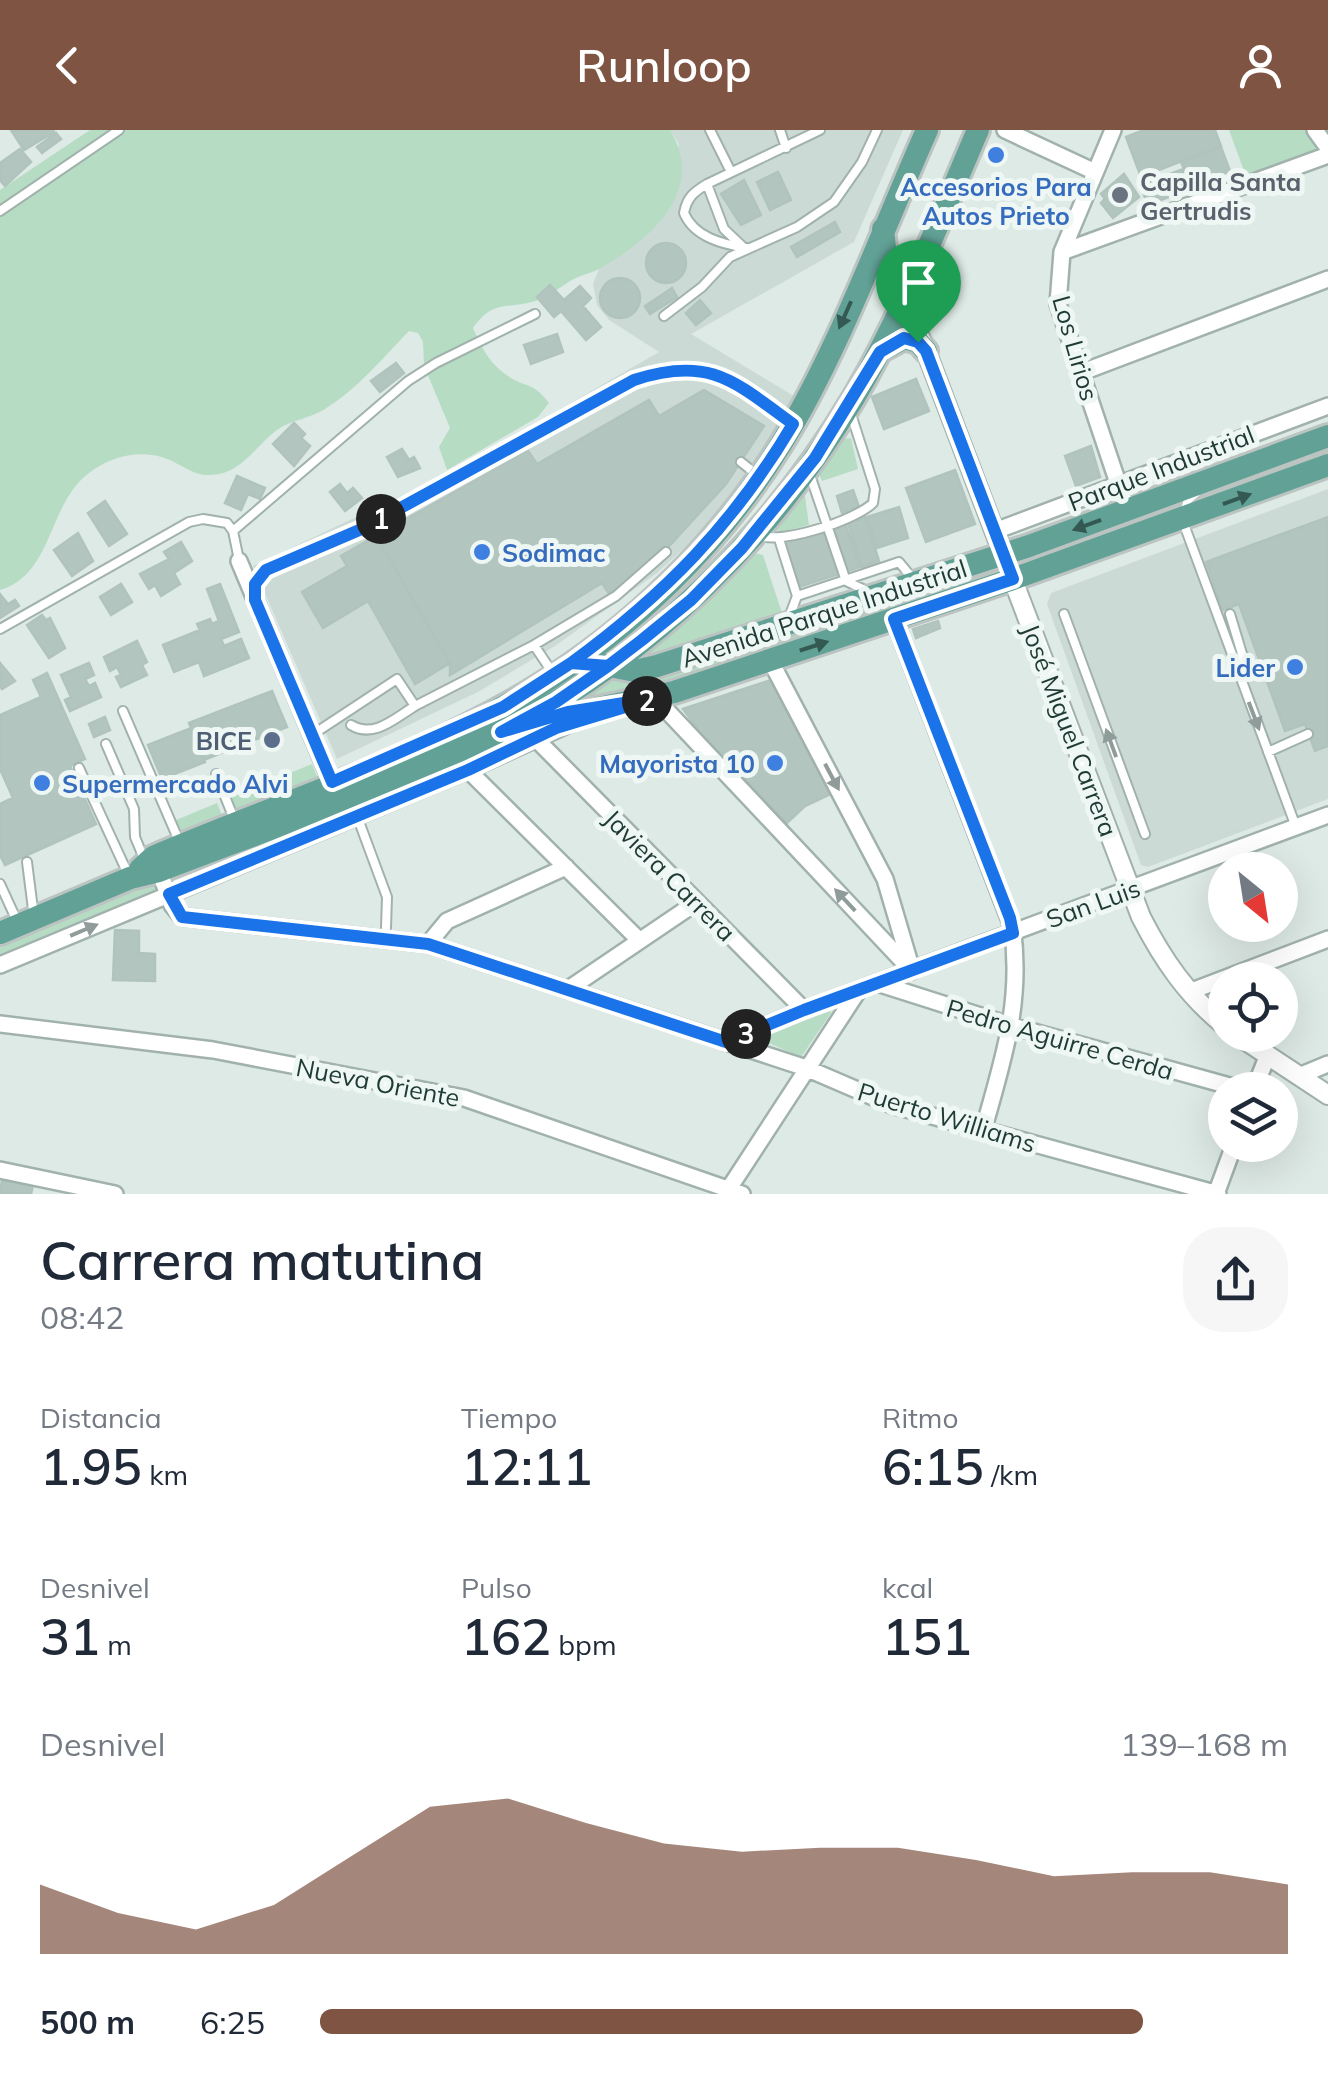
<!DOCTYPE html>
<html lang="es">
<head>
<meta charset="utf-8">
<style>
  :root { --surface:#fff; --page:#f6f6f7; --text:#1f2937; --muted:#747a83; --accent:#7f5443 }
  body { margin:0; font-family:Mulish,sans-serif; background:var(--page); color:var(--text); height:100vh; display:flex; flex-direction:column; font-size:38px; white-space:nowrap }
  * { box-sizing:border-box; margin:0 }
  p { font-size:32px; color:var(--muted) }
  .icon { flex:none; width:55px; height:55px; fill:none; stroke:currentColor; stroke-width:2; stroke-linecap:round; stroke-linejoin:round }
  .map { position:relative; height:1064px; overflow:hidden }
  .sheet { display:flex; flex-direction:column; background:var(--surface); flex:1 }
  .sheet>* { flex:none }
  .needle { width:65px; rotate:150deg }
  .fabs { position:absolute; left:1208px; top:722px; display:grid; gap:20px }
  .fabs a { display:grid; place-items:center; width:90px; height:90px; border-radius:50%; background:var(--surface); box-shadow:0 10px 40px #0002; font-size:50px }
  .pin { position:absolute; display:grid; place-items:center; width:85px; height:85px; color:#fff; margin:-102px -42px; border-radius:50% 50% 50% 0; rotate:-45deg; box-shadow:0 0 10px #0007 }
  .pin .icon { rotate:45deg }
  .km { position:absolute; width:50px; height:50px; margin:-25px; border-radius:50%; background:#222; color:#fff; font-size:28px; line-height:50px; text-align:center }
  .round { display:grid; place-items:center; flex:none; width:105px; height:105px; border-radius:40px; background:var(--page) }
  .headline { display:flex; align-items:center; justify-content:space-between; height:170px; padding:0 40px }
  h1 { font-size:55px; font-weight:600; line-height:75px }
  .stats { display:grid; grid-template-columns:repeat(3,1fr); gap:15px; height:170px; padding:10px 40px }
  .stats div { display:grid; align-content:center }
  .stats b { font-size:50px; font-weight:600 }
  .stats small { font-size:28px; font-weight:400 }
  .stats p { font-size:28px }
  .chart { height:280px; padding:20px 40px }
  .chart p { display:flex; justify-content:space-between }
  .chart svg { width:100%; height:180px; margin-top:10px; fill:var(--accent); opacity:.7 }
  ul { padding:0 40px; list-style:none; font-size:32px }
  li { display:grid; grid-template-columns:160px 120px 1fr; align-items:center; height:75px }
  li i { height:25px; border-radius:12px; background:var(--accent) }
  header { display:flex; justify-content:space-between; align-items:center; height:130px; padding:0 40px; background:var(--accent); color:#fff; font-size:45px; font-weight:600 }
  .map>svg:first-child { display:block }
  .built { fill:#ccdad5 }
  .green { fill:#b6dcc4 }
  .building { fill:#b3c5bf; stroke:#b0c3bd; stroke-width:2.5 }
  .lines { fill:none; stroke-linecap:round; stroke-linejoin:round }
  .service-casing { stroke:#a1b2ad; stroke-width:12 }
  .minor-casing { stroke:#a1b2ad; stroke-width:20 }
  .tertiary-casing { stroke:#a1b2ad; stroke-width:22 }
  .primary-casing { stroke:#bcc4c2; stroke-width:28 }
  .service { stroke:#fff; stroke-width:8 }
  .minor { stroke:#fff; stroke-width:15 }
  .tertiary { stroke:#fff; stroke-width:18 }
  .primary { stroke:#61a196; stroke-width:22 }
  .oneway { fill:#335952 }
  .oneway2 { fill:#8f9c9a }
  .route-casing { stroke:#fff; stroke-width:20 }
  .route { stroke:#1a73e8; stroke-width:12 }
  .shop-dot { fill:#3f7fe0; stroke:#eef7f3; stroke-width:4 }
  .worship-dot { fill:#6b7280; stroke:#eef7f3; stroke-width:4 }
  .service-dot { fill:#5c6f8a; stroke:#eef7f3; stroke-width:4 }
  .labels { text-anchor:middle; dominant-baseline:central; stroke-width:10; stroke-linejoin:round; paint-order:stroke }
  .worship-label { font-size:25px; font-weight:bold; fill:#5b616d; stroke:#eef7f3; text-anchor:start }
  .shop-label { font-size:25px; font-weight:bold; fill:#366cbe; stroke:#eef7f3; text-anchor:start }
  .street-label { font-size:25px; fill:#1f3a35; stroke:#eef7f3 }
  .service-label { font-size:25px; font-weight:bold; fill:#4e5e75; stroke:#eef7f3; text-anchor:end }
</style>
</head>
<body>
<header><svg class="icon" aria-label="back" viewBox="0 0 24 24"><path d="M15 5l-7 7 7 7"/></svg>Runloop<svg class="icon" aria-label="person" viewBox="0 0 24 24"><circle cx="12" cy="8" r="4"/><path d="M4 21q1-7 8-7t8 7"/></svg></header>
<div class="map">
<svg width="1328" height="1064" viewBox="0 0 1328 1064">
  <rect width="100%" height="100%" fill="#deeae6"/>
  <path class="built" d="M670,0h233l-49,112 -163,92 106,64 -45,74 -49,59 -46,42 -102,73 -77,46 -141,67 -84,-193 198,-94 208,-120 -50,-32 -12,-15 -4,-21 6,-15 61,-47 19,-78z
    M1328,359v310l-180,68 -7,-2 -94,-261 4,-11z"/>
  <path class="green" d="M90,0h580c37,60 -19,109 -69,138 -9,5 -20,7 -29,12 -12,7 -26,19 -40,22 -28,7 -39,-2 -59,26 9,20 16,35 35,48 19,13 23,4 41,27l-11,14 -91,53 -8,-23 11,-19 -26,-62 -1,-24 -5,-9 -9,-2c-26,27 -52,58 -84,78 -14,9 -34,11 -48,21 -23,17 -36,45 -68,45 -12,1 -25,-8 -35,-13 -28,-14 -60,-8 -85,11 -41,30 -36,102 -89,117v-400z
    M1229,0h77l12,20 -71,29z
    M851,308l7,31 -36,12 -4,-9 23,-33z
    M800,366h5l4,29 -27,7 -8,-3z
    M754,423l9,2 19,58 -133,44 1,-8 57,-48z
    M993,437l4,11 -228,70 -2,-2v-6z
    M753,516l2,7 -112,39 -73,14 33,-28z
    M312,634l6,15 -83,33 -6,-14z
    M217,673l7,17 -42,19 -8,-18z
    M154,751l4,5 -5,6 -153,65v-10z
    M830,877l1,6 -30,44 -48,-21z"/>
  <path class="building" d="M11,0h42l1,2 -30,18z
    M1144,0h71l6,16 -80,31 -15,-40z
    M56,3l5,6 -19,14 -5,-6z
    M1221,17l9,24 -38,17 -11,-26z
    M20,19l11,13 -26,24 -5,-6v-17z
    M1183,39l7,20 -42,16 -8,-20z
    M778,42l13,28 -21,10 -13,-28z
    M1124,44l15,23 -26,21 -12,-15 4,-4 -4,-5z
    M744,50l17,35 -20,10 -20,-31z
    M835,92l5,10 -43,25 -6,-10z
    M646 133a20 20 0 1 1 40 0a20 20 0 1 1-40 0Z
    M600 168a20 20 0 1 1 40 0a20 20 0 1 1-40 0Z
    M550,155l14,15 16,-14 11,12 -8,8 18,21 -15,13 -25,-29 -7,6 -17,-20z
    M672,158l5,9 -27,17 -5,-8z
    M700,170l11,13 -15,12 -10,-12z
    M557,204l6,18 -32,12 -7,-19z
    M396,233l8,10 -24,19 -9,-11z
    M916,249l13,32 -45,18 -12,-32z
    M704,260l60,36 -38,58 -55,60 -61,51 -8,-12 -152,92v-12l-74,-127 152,-85 9,13 112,-64 10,16z
    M294,293l11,11 -4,4 9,8 -16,20 -21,-22z
    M1091,316l9,31 -24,9 -11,-30z
    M402,319l7,11 5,-3 6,11 -22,9 -11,-20z
    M955,340l20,54 -49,18 -20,-54z
    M237,346l28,12 -5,11 -12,-5 -7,16 -16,-7z
    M340,354l7,9 6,-5 9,10 -17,13 -15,-19z
    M853,360l6,17 -17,6 -5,-17z
    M105,371l22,33 -18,12 -21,-33z
    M899,377l9,31 -31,10 -10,-31z
    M865,387l14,44 -17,6 -14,-44z
    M1328,387v229l-13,5 -10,-27 -20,7 -46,-127 -16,6 -17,-48z
    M845,393l15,44 -61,20 -15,-45z
    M78,403l15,28 -21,15 -18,-26z
    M376,406l74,127 -35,21 -47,-83 -45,27 -21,-36 45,-26 -6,-10z
    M181,412l11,19 -18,12 6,11 -19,12 -6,-11 -6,4 -9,-15 29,-15 -5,-7z
    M121,454l11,18 -21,13 -11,-18z
    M220,454l19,48 -18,7 3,7 17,-7 8,19 -45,18 -5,-14 -25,10 -11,-27 37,-15 -3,-6 13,-5 2,5 7,-3 -12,-32z
    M0,464l8,10 7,-4 4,6 -19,12z
    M42,485l4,5 4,-2 15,30 -16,10 -22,-33z
    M938,491l2,7 -24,10 -3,-9z
    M137,511l10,21 -5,3 5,10 -26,12 -5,-10 5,-2 -4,-8 -7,4 -6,-14z
    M0,533l15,18 -13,8 -2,-3z
    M89,533l5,12 -9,4 4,7 6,-3 6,14 -31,14 -5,-11 6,-3 -10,-22z
    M47,543l38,86 -15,7 26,58 -91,41 -5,-10v-51l13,-6 -13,-29v-54l41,-18 -8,-17z
    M774,549l61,113 -30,14 -18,17 -85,-88 -19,-26z
    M272,561l15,36 -83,33 -15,-37z
    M105,587l5,13 -16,7 -5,-13z
    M191,598l14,34 -43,17 -14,-34z
    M115,800l24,1v22l16,1v27l-42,-1z
    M2,1050l31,5 -2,9h-31z"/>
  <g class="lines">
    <defs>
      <path id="service" d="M710,0l21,42
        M780,0l6,18
        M707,54l17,45 18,17
        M0,81l119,-81
        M746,118c-24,-4 -52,-11 -62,-35 3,-16 10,-21 23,-29l113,-54
        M664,186l38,-29 28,-30 67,-30 37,-25 28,-40 15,-32
        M741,332l15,12
        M809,342l37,109 23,11
        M1197,362l-9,8 -6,19 114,308
        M233,401l175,-150 28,-18 99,-49
        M759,405c22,10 97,-15 114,-32l2,-14 -24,-75
        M779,409l18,57 -9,24
        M255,460v-7l11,-13 98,-43 270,-147c74,-24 99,0 156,42
        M797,466l102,-34 14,17
        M1064,484l81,220
        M1230,484l13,43 -3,20
        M0,499l189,-107 14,-3 24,4 6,8 6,29
        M534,515l82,-49 50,-44
        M123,581l56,130
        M351,595c23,14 44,-7 64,-19
        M312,605l85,-56 18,27 119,-61 18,27
        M106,614l28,65 1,28 10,24
        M1268,622l40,-18
        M79,638l49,106
        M216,644l18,45
        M357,686l30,81 -1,31
        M27,732l7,55
        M0,754l17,37"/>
      <path id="minor" d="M1005,0l88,41
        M1113,0l-51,122 -4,52 69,206
        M1315,0l13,18
        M1062,122l266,-97
        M1080,243l248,-94
        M995,401l333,-125
        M239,431l97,232
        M894,489l118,307c11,75 -9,134 -29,205
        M770,530l115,219 26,88
        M649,571l6,-3 257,273
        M537,610l267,270
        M468,640l170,169
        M159,741l13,34 10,12 246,27 378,124 86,37 326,89
        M428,814l19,-23 119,-54
        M0,835l468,-195 106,-48
        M877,853l135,43 232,64
        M567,860l130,-88
        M1189,862l139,-53
        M0,894l213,26 251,48 278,96
        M725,912l79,-32 524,-195
        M1299,946l29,-12
        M1254,960l13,-33
        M0,1040l115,24
        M730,1057l128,-196
        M1216,1064l18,-49"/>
      <path id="tertiary" d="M904,171l22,50 215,566c22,43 46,78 84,109
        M1237,905l91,60"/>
      <path id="primary" d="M883,99l2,19 19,53
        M880,221l24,-13 14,4 8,9
        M600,534l35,7 22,-5 372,-120 299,-110
        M542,590l132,-28 339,-113 315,-114
        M140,739l13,-12c124,-53 266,-98 381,-168 99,-60 185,-145 246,-243 59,-95 101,-213 147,-316
        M0,803l130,-55 29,-7c117,-45 238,-86 350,-143 142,-73 264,-193 345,-330 50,-85 85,-178 124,-268"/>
    </defs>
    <use href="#service" class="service-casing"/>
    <use href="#minor" class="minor-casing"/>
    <use href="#tertiary" class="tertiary-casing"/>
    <use href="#primary" class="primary-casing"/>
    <use href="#service" class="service"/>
    <use href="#minor" class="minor"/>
    <use href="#tertiary" class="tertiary"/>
    <use href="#primary" class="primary"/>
  </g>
  <defs><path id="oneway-solid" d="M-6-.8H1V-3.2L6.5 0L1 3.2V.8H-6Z" transform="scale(2.5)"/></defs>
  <g class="oneway">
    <use href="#oneway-solid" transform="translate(845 185) rotate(114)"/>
    <use href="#oneway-solid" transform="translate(1237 369) rotate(-20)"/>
    <use href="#oneway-solid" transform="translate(1087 395) rotate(160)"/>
    <use href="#oneway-solid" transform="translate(814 516) rotate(-18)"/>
  </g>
  <g class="oneway2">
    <use href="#oneway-solid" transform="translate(1254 586) rotate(69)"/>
    <use href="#oneway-solid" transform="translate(1111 613) rotate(-110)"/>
    <use href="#oneway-solid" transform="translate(832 647) rotate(62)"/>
    <use href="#oneway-solid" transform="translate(845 770) rotate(-133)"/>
    <use href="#oneway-solid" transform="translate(84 800) rotate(-23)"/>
  </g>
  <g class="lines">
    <defs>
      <path id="route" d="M918,212l-14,-4 -24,14 -65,106 -73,90 -51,52 -49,40 -34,26 -37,-3 -68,44 -171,75 -77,-182v-16l11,-14 98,-42 270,-148c76,-25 101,2 159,44 -59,100 -129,171 -222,239l37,3 -52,36 -55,30 67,-20 87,-14 -99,30 -88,42 -299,124 13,23 246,27 298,98 78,-32 209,-77 -3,-15 -116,-299 119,-40 -87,-228 -8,-9"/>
    </defs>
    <use href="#route" class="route-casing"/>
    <use href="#route" class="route"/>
  </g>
  <g class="shop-dot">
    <circle cx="996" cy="25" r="10"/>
    <circle cx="482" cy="422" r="10"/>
    <circle cx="1295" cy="537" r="10"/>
    <circle cx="775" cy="633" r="10"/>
    <circle cx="42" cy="653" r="10"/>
  </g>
  <circle class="worship-dot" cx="1120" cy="65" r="10"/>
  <circle class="service-dot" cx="272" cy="610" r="10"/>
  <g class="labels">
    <g class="worship-label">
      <text x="1140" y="51">Capilla Santa<tspan x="1140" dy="29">Gertrudis</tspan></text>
    </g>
    <g class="shop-label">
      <text x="996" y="56" text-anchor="middle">Accesorios Para<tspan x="996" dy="29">Autos Prieto</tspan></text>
      <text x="502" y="422">Sodimac</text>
      <text x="1275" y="537" text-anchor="end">Lider</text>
      <text x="755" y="633" text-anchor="end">Mayorista 10</text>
      <text x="62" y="653">Supermercado Alvi</text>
    </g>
    <g class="street-label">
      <text transform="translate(1076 218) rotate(74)">Los Lirios</text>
      <text transform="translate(1161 338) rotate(-21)">Parque Industrial</text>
      <text transform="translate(824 483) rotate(-18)">Avenida Parque Industrial</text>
      <text transform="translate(1070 600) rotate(69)">José Miguel Carrera</text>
      <text transform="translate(670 745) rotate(45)">Javiera Carrera</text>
      <text transform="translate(1093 773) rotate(-20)">San Luis</text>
      <text transform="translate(1060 909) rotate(16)">Pedro Aguirre Cerda</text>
      <text transform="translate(378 952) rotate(11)">Nueva Oriente</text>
      <text transform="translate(947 987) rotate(17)">Puerto Williams</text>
    </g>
    <g class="service-label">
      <text x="252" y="610">BICE</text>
    </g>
  </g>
</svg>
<div class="fabs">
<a><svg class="needle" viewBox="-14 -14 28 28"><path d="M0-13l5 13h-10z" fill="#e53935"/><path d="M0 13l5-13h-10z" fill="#747a83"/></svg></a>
<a><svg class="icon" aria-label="locate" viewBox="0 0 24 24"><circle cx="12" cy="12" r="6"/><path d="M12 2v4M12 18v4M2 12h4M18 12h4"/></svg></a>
<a><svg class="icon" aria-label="layers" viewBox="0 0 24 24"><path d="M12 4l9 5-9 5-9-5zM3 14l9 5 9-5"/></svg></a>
</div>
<div class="pin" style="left:918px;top:212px;background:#1e9e55"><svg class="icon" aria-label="arrive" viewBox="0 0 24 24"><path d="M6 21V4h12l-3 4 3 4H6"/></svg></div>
<b class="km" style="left:381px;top:389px">1</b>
<b class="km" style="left:647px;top:571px">2</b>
<b class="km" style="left:746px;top:904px">3</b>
</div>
<section class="sheet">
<div class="headline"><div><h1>Carrera matutina</h1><p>08:42</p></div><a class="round"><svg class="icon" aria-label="share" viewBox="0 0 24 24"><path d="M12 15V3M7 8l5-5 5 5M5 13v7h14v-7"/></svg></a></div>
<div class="stats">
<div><p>Distancia</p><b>1.95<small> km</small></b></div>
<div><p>Tiempo</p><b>12:11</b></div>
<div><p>Ritmo</p><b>6:15<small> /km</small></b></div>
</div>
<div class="stats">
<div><p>Desnivel</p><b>31<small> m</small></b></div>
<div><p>Pulso</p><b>162<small> bpm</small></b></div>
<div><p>kcal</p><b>151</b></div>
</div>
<div class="chart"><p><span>Desnivel</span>139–168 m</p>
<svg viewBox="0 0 160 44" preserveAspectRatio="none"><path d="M0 44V27L10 34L20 38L30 32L40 20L50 8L60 6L70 12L80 17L90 19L100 18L110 18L120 21L130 25L140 24L150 24L160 27V44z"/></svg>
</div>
<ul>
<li><b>500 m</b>6:25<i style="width:85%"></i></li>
</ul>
</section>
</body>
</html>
